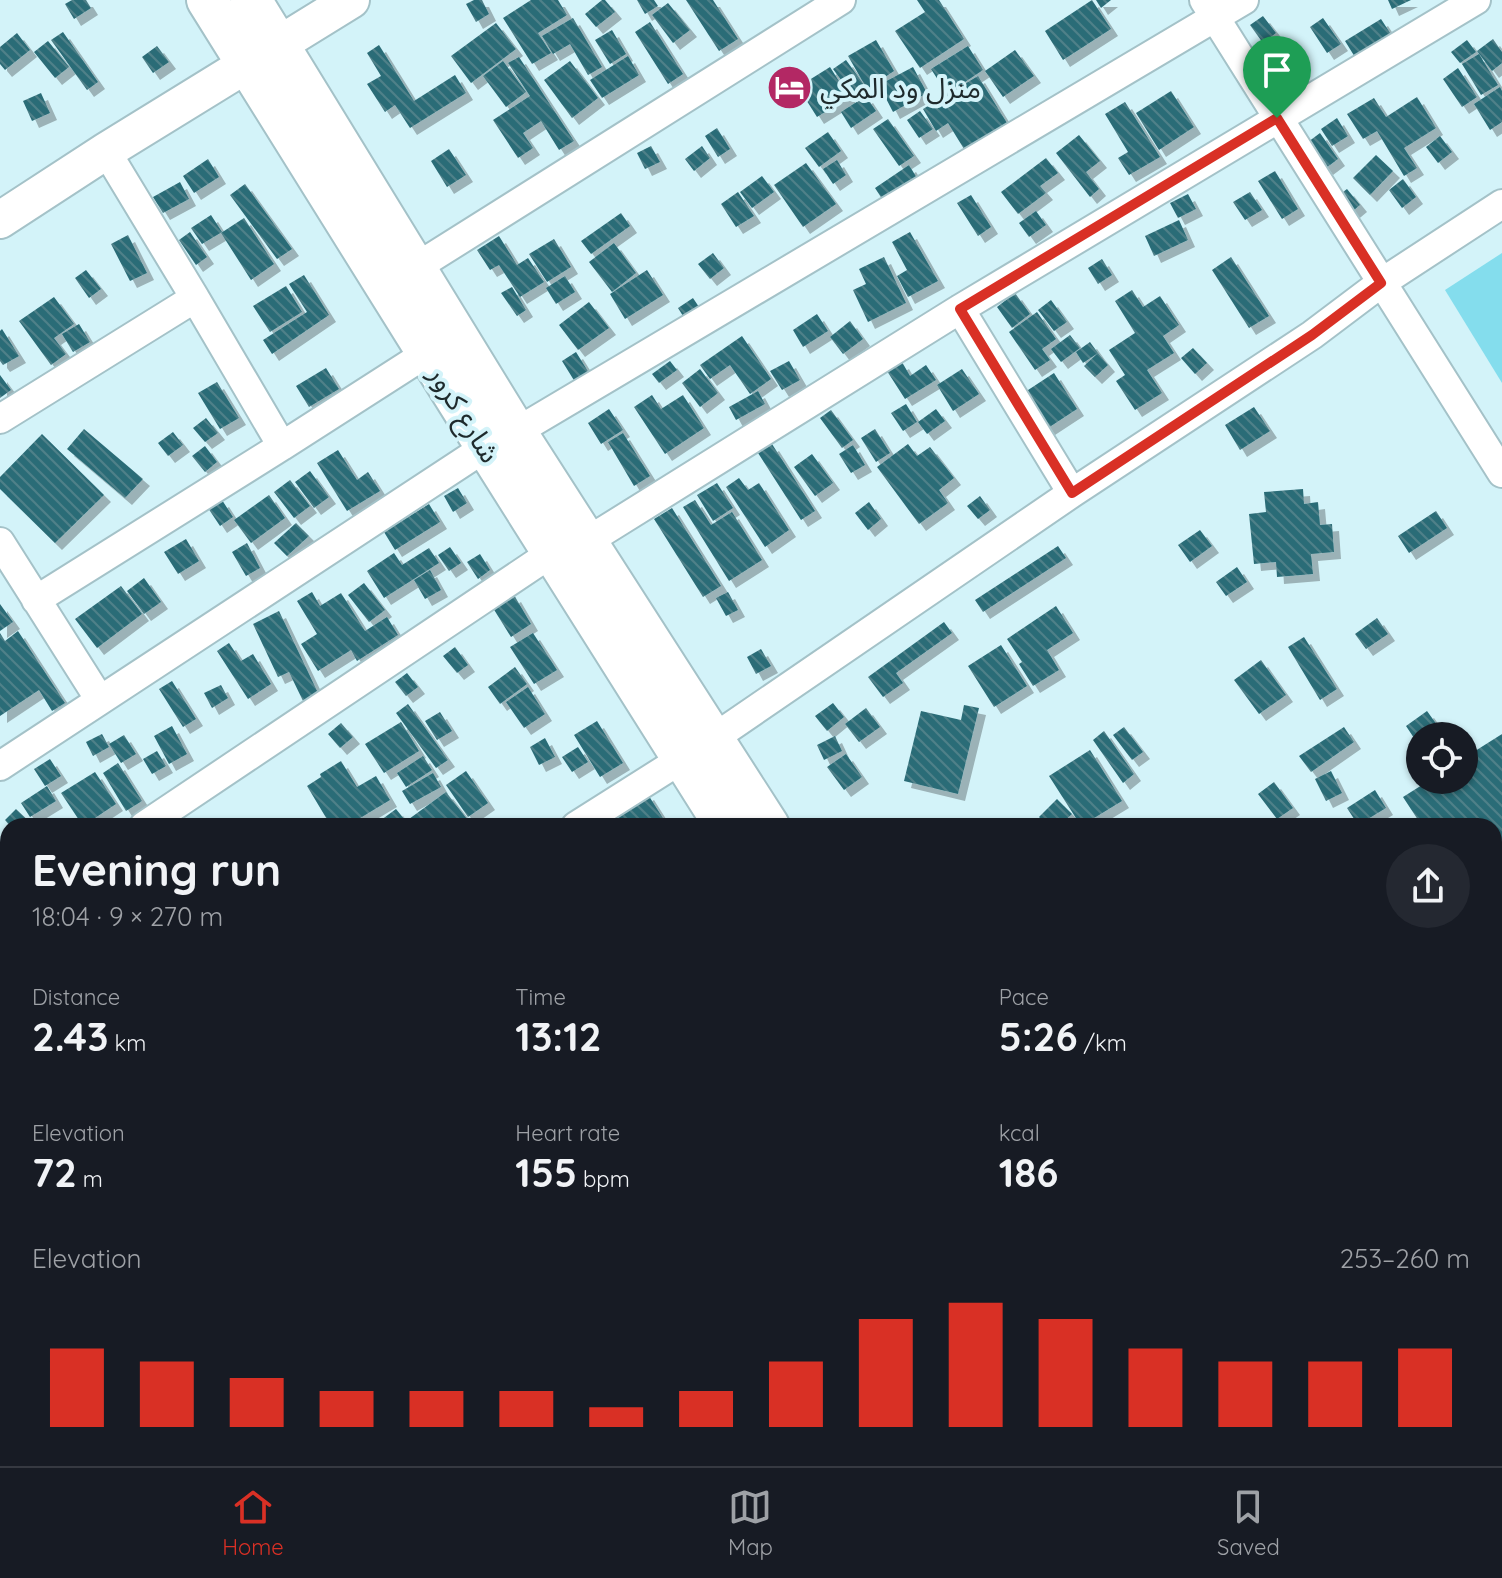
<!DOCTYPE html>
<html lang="en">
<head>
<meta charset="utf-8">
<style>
  :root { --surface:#171b24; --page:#242831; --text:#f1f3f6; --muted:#9ea1a6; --line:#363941; --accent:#d93025 }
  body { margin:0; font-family:Quicksand,"Noto Sans Arabic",sans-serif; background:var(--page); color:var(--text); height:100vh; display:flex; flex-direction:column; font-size:30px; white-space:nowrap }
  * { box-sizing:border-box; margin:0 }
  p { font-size:26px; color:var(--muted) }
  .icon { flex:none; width:44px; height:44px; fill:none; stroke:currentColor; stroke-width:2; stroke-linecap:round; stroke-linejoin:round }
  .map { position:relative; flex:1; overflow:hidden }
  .sheet { position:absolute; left:0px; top:818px; width:1502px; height:648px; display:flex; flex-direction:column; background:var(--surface); border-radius:24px 24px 0 0; box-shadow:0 2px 6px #0004 }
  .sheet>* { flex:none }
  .buttons { position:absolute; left:1406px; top:722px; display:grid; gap:16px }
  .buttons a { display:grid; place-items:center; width:72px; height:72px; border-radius:50%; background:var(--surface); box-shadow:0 2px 6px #0004; font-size:40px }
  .pin { position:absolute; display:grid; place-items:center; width:68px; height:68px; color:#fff; margin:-82px -34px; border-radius:50% 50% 50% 0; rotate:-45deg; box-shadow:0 0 8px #0007 }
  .pin .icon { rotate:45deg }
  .round { display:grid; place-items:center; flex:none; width:84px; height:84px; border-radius:42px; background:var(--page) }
  .head { display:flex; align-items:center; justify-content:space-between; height:136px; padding:0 32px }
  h1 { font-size:44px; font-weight:700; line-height:60px }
  .figures { display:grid; grid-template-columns:repeat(3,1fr); gap:12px; height:136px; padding:8px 32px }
  .figures div { display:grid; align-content:center }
  .figures b { font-size:40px; font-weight:700 }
  .figures small { font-size:22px; font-weight:400 }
  .figures p { font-size:22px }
  .chart { height:224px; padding:16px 32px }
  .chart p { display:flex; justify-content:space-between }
  .chart svg { width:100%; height:144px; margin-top:8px; stroke:var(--accent); stroke-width:6 }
  .dock { display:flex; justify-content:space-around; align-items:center; height:112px; border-top:2px solid var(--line); background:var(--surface); font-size:22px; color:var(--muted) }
  .dock a { display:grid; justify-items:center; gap:4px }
  .dock .selected { color:var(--accent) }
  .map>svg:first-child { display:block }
  .garden { fill:#84dded }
  .building { fill:url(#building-back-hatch); filter:url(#shadow) }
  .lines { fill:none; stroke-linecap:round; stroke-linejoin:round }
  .minor-casing { stroke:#a4c2c8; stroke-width:32 }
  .tertiary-casing { stroke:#a4c2c8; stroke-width:40 }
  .secondary-casing { stroke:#a4c2c8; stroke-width:44 }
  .minor { stroke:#fff; stroke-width:28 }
  .tertiary { stroke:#fff; stroke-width:36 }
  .secondary { stroke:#fff; stroke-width:40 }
  .route-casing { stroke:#fff; stroke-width:16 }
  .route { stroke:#d93025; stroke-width:10 }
  .labels { text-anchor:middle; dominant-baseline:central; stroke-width:8; stroke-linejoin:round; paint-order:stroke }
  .poi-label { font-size:28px; fill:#1e2a2c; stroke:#d3f3f9; text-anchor:start }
  .street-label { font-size:28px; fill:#1e2a2c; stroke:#d3f3f9 }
</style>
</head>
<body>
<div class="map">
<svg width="1502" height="1466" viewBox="0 0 1502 1466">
  <defs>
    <pattern id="building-back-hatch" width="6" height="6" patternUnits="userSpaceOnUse" patternTransform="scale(2)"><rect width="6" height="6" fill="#2c6c77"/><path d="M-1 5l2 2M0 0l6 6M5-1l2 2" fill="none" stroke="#508189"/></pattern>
    <filter id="shadow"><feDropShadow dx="7" dy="7" stdDeviation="0" flood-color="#0004"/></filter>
  </defs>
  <rect width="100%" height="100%" fill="#d3f3f9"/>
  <path class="garden" d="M1502,253v130l-57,-93z"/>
  <path class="building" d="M72,0h14l5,8 -17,11 -9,-15z
    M474,0h8l7,14 -13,8 -10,-18z
    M531,0h27l9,15 -29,18 13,20 -19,11 -29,-46z
    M602,0h3l10,12 -19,15 -11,-13z
    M637,0h17l4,6 -13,8z
    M686,0h27l25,39 -19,12z
    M917,0h22l25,39 -44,29 -25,-37 30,-19z
    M1092,0l19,29 -48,31 -18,-29z
    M1096,0h15l-10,8z
    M1388,0h23l-19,9z
    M668,3l22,27 -17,13 -21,-28z
    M1263,16l13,17 -13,10 -13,-18z
    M573,18l29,49 -14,8 -18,-31 -17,10 -11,-18z
    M1323,18l18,26 -14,9 -17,-26z
    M1381,19l13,20 -36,23 -13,-21z
    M650,22l33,52 -15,10 -33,-52z
    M496,23l20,26 -45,34 -20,-27z
    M612,30l14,24 -16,10 -15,-24z
    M63,32l35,50 -11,8 -36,-50z
    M17,33l13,17 -25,20 -5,-6v-17z
    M1493,39l9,13v11l-10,8 -15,-20z
    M876,40l18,31 -27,18 -19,-33z
    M1467,40l9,12 -16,11 -9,-11z
    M48,41l21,26 -14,11 -21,-26z
    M379,45l35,56 41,-26 11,18 -56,35 -15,-23 -10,7 -18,-28 14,-8 -14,-23z
    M157,46l12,16 -16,11 -11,-16z
    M968,46l15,24 -36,24 -16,-25z
    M1015,50l19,26 -31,21 -18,-26z
    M1479,54l19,31 -17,10 -19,-31z
    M628,56l11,19 -37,23 -12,-18z
    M519,57l55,84 -15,9 -18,-29 -18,12 10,15 -15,10 -25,-38 37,-24 -22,-33z
    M846,60l19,26 -13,9 -19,-26z
    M503,61l23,31 -20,15 -23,-31z
    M570,61l28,37 -26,20 -28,-38z
    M830,67l19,30 -32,20 -19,-30z
    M913,67l14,26 -34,19 -14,-27z
    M1458,68l19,29 -15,10 -19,-28z
    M978,76l29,47 -43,26 -16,-26 -12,8 -13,-22z
    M1500,87l2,4v31l-12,8 -16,-26z
    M1171,91l23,36 -35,23 -23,-37z
    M41,93l9,20 -18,8 -9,-20z
    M866,96l10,15 -25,17 -10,-16z
    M1417,97l19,31 -32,20 13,20 -13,8 -27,-45 -14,8 -16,-25 27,-16 12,19z
    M1125,102l35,55 -31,18 -11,-17 10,-6 -23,-38z
    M920,111l13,18 -14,9 -12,-18z
    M1337,118l11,18 -16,10 -11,-17z
    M888,119l26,37 -15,10 -26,-37z
    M717,128l13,21 -12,8 -13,-21z
    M828,132l13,19 -22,16 -14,-19z
    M1320,133l18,26 -12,9 -18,-26z
    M1079,135l21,26 -14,11 13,17 -9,8 -34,-44z
    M1440,136l12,16 -14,11 -12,-16z
    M651,146l9,16 -15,7 -8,-16z
    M702,146l8,12 -16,13 -9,-12z
    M449,149l17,26 -19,12 -16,-26z
    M1376,155l17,16 -23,24 -17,-17z
    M1046,158l12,15 -18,13 6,7 -28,21 -17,-22z
    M208,159l11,18 -25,16 -11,-17z
    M837,160l9,15 -13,9 -10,-15z
    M806,163l30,41 -33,23 -29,-42z
    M909,165l11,18 -34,22 -11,-17z
    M1275,171l23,38 -16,10 -24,-38z
    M762,176l12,16 -22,16 -12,-16z
    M1403,179l13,18 -14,11 -13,-18z
    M180,182l9,17 -26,14 -10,-16z
    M245,184l47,65 -15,10 -47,-64z
    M1347,189l13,16 -12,10 -13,-17z
    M738,192l16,24 -18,11 -15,-23z
    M1250,192l12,18 -17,10 -12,-18z
    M1188,194l8,15 -18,9 -8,-15z
    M971,195l20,32 -13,9 -21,-33z
    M1036,211l10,14 -17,12 -10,-14z
    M621,213l9,13 -39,28 -10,-13z
    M211,215l11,17 -20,12 -11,-16z
    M244,218l30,46 -23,16 -30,-47z
    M1179,220l9,20 -34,16 -9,-20z
    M190,232l17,25 -11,8 -17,-25z
    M910,232l28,49 -30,16 -11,-21 10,-6 -15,-28z
    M128,235l19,38 -17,8 -19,-37z
    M499,236l18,29 11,-7 16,24 -24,15 -21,-32 -9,5 -13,-20z
    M554,239l17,28 -24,15 -18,-28z
    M614,243l22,30 -24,19 -23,-30z
    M713,253l11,15 -14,11 -12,-15z
    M884,257l22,46 -38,19 -15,-32 13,-6 -7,-15z
    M1231,257l38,59 -20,12 -37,-58z
    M1102,259l10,16 -14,9 -10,-16z
    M86,270l15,19 -12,9 -14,-20z
    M647,270l16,25 -38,24 -15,-25z
    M304,275l25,40 -57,39 -9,-14 44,-28 -18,-28z
    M565,276l10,16 -19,12 -10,-16z
    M286,286l16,26 -32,20 -17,-26z
    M512,287l14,23 -9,6 -16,-23z
    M1132,290l11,17 17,-11 19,29 -16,11 11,17 -27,17 15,23 -27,17 -19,-29 9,-6 -16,-25 26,-17 -20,-32z
    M1015,293l15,21 -18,14 -15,-21z
    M54,297l20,27 -20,14 12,16 -15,11 -32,-44z
    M693,298l10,15 -15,11 -10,-16z
    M1051,300l16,22 -13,9 -16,-21z
    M589,302l20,26 -31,22 -19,-25z
    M1037,312l19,27 -14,10 8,11 -15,10 -26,-38z
    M817,314l11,17 -25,16 -10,-17z
    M850,321l13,18 -20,15 -13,-17z
    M79,324l11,18 -17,10 -11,-18z
    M2,329l17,27 -16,9 -3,-4v-30z
    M1070,335l10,13 -19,14 -10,-13z
    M742,336l29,43 -21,15 -20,-29 -20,14 -10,-14z
    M1090,342l8,11 -15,10 -7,-11z
    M1193,348l14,15 -12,11 -14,-16z
    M576,352l18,29 -14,9 -18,-29z
    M1098,353l10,12 -13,12 -11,-11z
    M670,361l7,9 -18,13 -7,-9z
    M789,361l11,19 -18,10 -12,-19z
    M902,362l8,14 16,-11 10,15 -31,19 -18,-28z
    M326,368l13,21 -30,18 -13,-21z
    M700,369l18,24 -18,14 -18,-24z
    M962,369l17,25 -26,17 -16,-26z
    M1054,373l23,36 -29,19 -23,-36z
    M0,375l11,15 -11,8z
    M217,382l22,36 -19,11 -22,-36z
    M758,391l7,13 -29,16 -7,-13z
    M652,395l9,14 22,-14 21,33 -39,26 -31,-47z
    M906,404l11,18 -14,9 -12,-18z
    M1254,407l16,24 -30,19 -15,-25z
    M609,409l14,21 -22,14 -13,-21z
    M936,409l9,12 -18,13 -9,-12z
    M831,410l22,30 -11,8 -22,-30z
    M206,418l12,15 -13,9 -12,-14z
    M84,429l59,50 -18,19 -58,-49z
    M875,429l15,24 -14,9 -15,-24z
    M173,432l10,13 -15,11 -10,-13z
    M623,433l27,43 -16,10 -26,-44z
    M42,434l62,61 -49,48 -55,-54v-12z
    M772,444l43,67 -14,9 -43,-67z
    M908,444l9,12 13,-9 24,31 -15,12 9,13 -29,21 -42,-57z
    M853,445l12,20 -14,8 -12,-19z
    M205,446l12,16 -12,10 -13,-16z
    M338,450l19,30 11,-8 12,19 -33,20 -30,-48z
    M812,454l21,29 -18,13 -21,-29z
    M310,471l19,26 -15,11 -19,-26z
    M739,478l9,12 11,-7 30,47 -24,17 -39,-60z
    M290,480l20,26 -16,12 -20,-26z
    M717,483l16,25 -20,13 -16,-26z
    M458,488l9,15 -14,9 -9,-16z
    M1303,489l1,15 14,-2 2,23 12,-1 2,28 -23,2 2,20 -36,3 -1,-15 -22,2 -5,-50 17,-2 -2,-20z
    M269,495l16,23 -34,25 -17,-23z
    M980,496l10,14 -12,9 -11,-13z
    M222,500l11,17 -13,9 -12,-18z
    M695,500l16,25 21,-13 30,48 -33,21 -46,-74z
    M869,502l12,17 -13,11 -13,-17z
    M429,504l11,18 -45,28 -11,-18z
    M672,508l49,78 -18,11 -49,-78z
    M1436,511l11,17 -38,25 -11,-17z
    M296,523l13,13 -22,20 -13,-13z
    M1200,530l12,16 -22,16 -12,-17z
    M186,539l13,22 -21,13 -14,-22z
    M247,543l13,25 -14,8 -14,-24z
    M1058,546l8,12 -83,54 -8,-12z
    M450,547l11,16 -12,8 -11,-16z
    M429,548l10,15 -55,35 -17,-27 27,-18 8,12z
    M480,554l10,16 -12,9 -11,-17z
    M1237,567l10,15 -21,14 -10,-14z
    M430,570l11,20 -16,9 -11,-19z
    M144,578l17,24 -17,12 -17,-23z
    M364,583l21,27 -16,12 -21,-27z
    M121,586l21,28 -45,34 -22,-29z
    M312,592l8,14 21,-13 24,38 22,-14 11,18 -41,26 -6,-11 -33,21 -17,-27 16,-10 -20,-33z
    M728,592l10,18 -12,6 -10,-18z
    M514,595l17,29 -20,13 -18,-29z
    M0,604l13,18 -13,9z
    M1056,606l17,27 -26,17 12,20 -26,16 -14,-22 3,-2 -15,-23z
    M279,611l40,84 -15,8 -15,-31 -11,5 -25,-53z
    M1377,618l11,16 -22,15 -11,-15z
    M944,622l8,11 -56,40 7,10 -20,14 -15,-20z
    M18,631l47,72 -13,8 -13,-21 -39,26v-83l5,8z
    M533,633l24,37 -23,14 -24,-37z
    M1304,637l33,52 -17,11 -32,-53z
    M229,643l12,18 12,-7 18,30 -23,15 -31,-48z
    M1001,645l26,41 -33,21 -26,-41z
    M455,647l13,18 -11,8 -14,-17z
    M761,649l10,17 -15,8 -9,-17z
    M1261,660l25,35 -27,19 -25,-34z
    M515,667l12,17 -27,20 -12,-17z
    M407,673l11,14 -12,9 -11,-14z
    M172,681l24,38 -13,8 -24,-38z
    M221,685l7,13 -16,10 -8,-15z
    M528,687l17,27 -21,14 -18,-26z
    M833,703l11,14 -17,14 -12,-15z
    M408,704l40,56 -12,8 -40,-55z
    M964,705l15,3 -21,86 -54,-13 17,-70 40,9z
    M866,708l14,19 -21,15 -14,-18z
    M1427,711l18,25h-25v11l-14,-21z
    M440,712l12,19 -15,9 -12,-19z
    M597,721l26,42 -23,14 -26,-42z
    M401,722l18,29 -35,22 -19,-29z
    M341,723l12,14 -13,11 -12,-14z
    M172,726l15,28 -18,10 -15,-28z
    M1124,727l19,25 -11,8 -19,-25z
    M1344,727l10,15 -43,30 -12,-16z
    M1104,731l30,43 -11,9 -30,-43z
    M102,734l7,13 -16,9 -7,-14z
    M1502,734v110l-8,5v-23h-72l-19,-29 27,-17h34v-22z
    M124,735l12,19 -15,9 -12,-19z
    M835,736l7,15 -18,9 -7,-15z
    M545,738l10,19 -16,8 -9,-18z
    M578,747l10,15 -16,10 -10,-15z
    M1090,750l32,51 -41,25 -32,-50z
    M157,751l9,15 -14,8 -9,-15z
    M846,754l16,23 -18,13 -17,-23z
    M423,756l9,14 -26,17 -9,-14z
    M50,759l11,17 -16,10 -11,-17z
    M341,761l16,26 19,-11 14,24 -43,26h-16l-24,-40 14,-9 -1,-3z
    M118,763l24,38 -16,10 -23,-38z
    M466,771l22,32 -20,14 -22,-32z
    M1331,771l11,22 -16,8 -11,-22z
    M95,772l21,32 -33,22 -22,-33z
    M433,773l8,14 -31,17 -8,-13z
    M1274,782l19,26 -16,11 -19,-25z
    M47,786l9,15 -26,16 -9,-14z
    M1375,790l11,18 -28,17 -11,-17z
    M446,792l21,27 -9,7h-44l-5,-7z
    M647,793l21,33h-73z
    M1057,799l15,15 -13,12h-11l-9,-9z
    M16,809l18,17h-24l-5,-6z
    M396,809l13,16 -2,1h-34z
    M8,880v18l-4,2 -4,-6v-9z
    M8,938v50l-2,1 -6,-9v-37z
    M1502,1008v30l-8,-13v-12z
    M1502,1055v22l-2,1 -6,-9v-9z
    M0,1096l8,11v11l-8,5z
    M0,1130l8,12v3l-8,6z
    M8,1277v32l-8,-13v-14z
    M1494,1351l8,11v33l-8,5z
    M8,1354v18l-8,-12z
    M202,1458h45l-13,8h-27z
    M273,1458h3l5,8h-20z
    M300,1458h24l5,8h-24z
    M653,1458h28l-14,8h-9z
    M691,1458l6,8h-18l11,-8z
    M699,1458h46l2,5 -5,3h-38z
    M756,1458h31l-10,8h-15z
    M824,1458h31l5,8h-49z
    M894,1458h18l-14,7z
    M1055,1458h14l6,8h-31z"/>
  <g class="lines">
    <defs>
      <path id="minor" d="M1204,0l298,473
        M415,268l426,-268
        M195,298l87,148 145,-93
        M960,309l112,184
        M0,419l195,-121 -89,-147
        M0,542l100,158
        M586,542l374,-233 516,-309
        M36,600l246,-154
        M714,738l358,-245 240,-158 69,-52 121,-79
        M0,766l486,-319 30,-15 728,-432
        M144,826l409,-274
        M576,826l106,-67
        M0,922l8,-5
        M1494,939l8,-5
        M0,1010l8,13
        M0,1190l8,-5
        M1494,1267l8,-6
        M431,1458l5,8
        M51,1466l12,-8
        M530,1466l12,-8
        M1013,1466l13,-8
        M1184,1466l13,-8"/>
      <path id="tertiary" d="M0,220l106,-69 245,-151"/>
      <path id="secondary" d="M207,0l279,447 239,379
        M251,0l265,432 253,394
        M1129,1458l5,8
        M1165,1458l5,8"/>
    </defs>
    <use href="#minor" class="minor-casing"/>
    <use href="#tertiary" class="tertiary-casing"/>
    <use href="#secondary" class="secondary-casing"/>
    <use href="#minor" class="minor"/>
    <use href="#tertiary" class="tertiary"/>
    <use href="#secondary" class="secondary"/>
  </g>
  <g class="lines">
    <defs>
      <path id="route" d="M1277,118l104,165 -69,52 -240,158 -112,-184z"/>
    </defs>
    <use href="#route" class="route-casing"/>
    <use href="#route" class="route"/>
  </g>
  <defs>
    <symbol id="hotel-disc" viewBox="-11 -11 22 22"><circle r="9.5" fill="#b32864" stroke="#d3f3f9"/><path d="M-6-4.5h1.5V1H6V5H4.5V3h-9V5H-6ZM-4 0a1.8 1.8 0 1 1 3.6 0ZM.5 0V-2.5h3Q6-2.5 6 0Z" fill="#fff"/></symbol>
  </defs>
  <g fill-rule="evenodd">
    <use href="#hotel-disc" x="764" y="62" width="51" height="51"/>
  </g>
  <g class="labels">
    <g class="poi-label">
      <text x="820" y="87">منزل ود المكي</text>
    </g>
    <g class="street-label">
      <text transform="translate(465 414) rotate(58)">شارع كرور</text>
    </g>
  </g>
</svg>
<div class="buttons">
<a><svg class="icon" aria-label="locate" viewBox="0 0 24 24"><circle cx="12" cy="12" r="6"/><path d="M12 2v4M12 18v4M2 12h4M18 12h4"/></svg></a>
</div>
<div class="pin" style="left:1277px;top:118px;background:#1e9e55"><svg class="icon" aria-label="arrive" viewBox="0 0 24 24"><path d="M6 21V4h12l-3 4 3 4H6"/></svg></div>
<section class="sheet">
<div class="head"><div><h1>Evening run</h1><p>18:04 · 9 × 270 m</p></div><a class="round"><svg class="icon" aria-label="share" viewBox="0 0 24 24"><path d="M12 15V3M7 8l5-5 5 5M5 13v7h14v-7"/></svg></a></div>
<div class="figures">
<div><p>Distance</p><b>2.43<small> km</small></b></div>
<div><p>Time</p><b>13:12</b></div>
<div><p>Pace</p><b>5:26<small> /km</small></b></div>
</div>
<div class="figures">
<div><p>Elevation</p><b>72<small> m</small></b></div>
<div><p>Heart rate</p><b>155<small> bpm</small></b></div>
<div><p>kcal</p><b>186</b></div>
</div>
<div class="chart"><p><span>Elevation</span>253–260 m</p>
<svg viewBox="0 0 160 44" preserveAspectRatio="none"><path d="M5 44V20M15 44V24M25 44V29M35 44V33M45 44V33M55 44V33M65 44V38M75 44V33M85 44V24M95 44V11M105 44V6M115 44V11M125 44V20M135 44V24M145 44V24M155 44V20"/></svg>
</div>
</section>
</div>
<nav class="dock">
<a class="selected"><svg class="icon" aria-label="home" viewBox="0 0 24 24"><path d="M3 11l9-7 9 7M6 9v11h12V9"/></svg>Home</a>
<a><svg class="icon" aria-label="map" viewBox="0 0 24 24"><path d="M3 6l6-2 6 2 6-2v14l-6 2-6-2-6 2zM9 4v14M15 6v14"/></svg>Map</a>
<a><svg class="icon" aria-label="saved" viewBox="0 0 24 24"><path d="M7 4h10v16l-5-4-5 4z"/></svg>Saved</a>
</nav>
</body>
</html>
